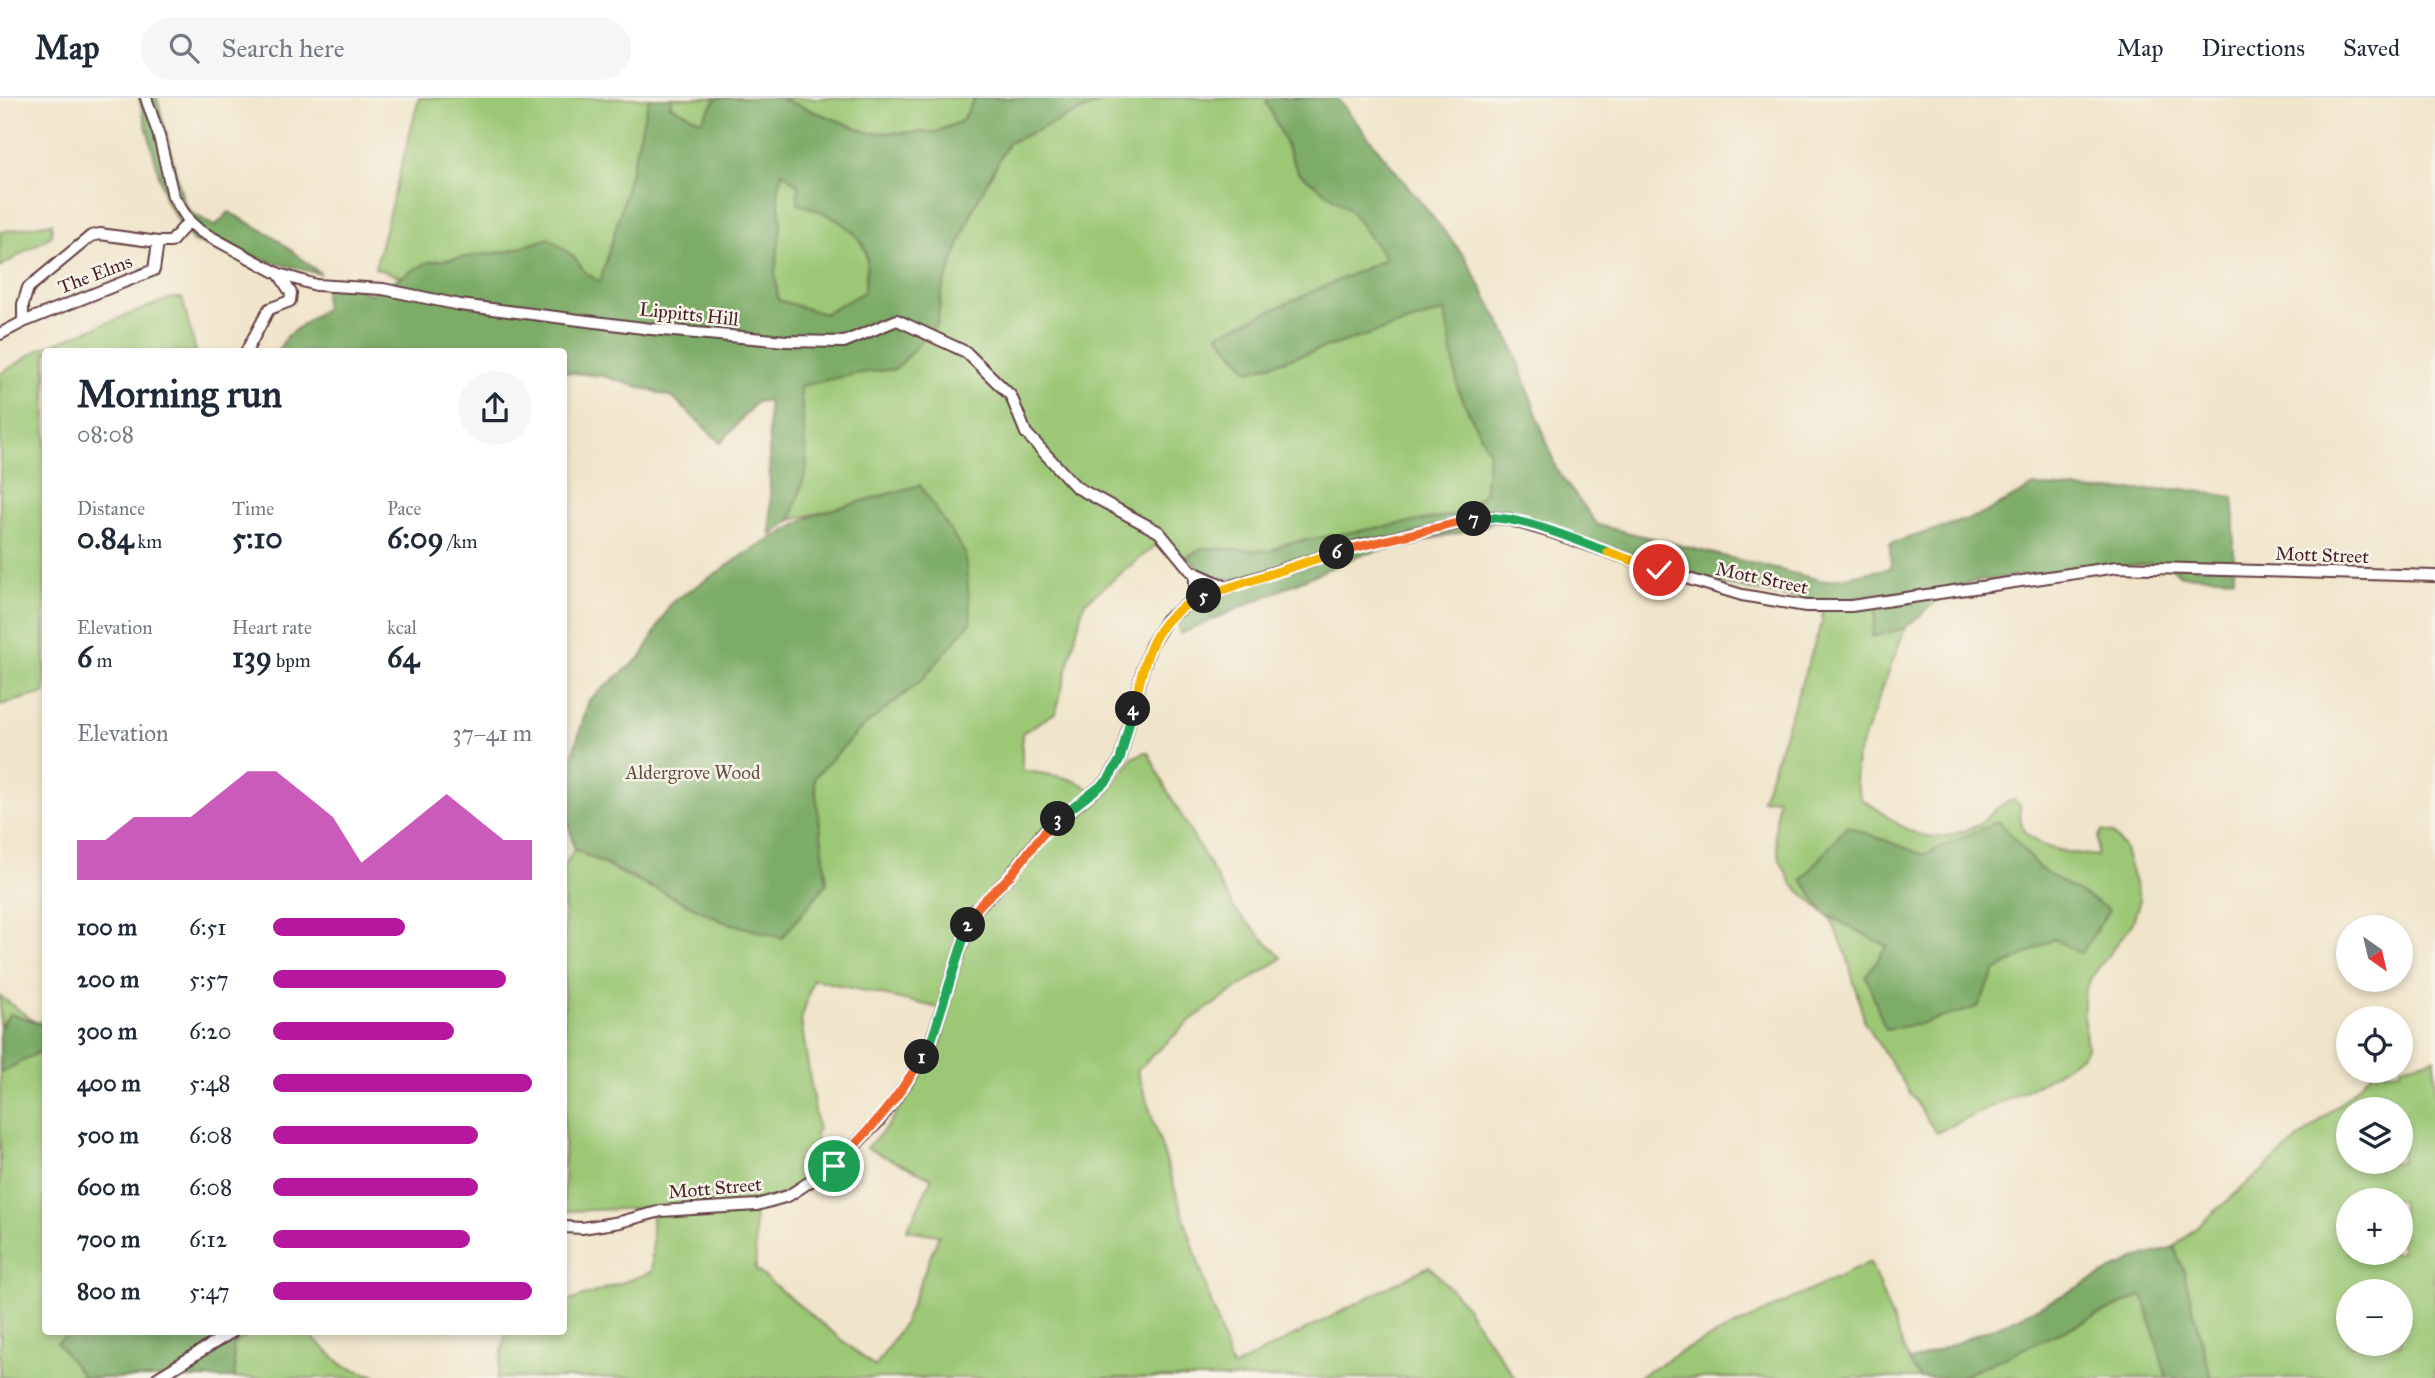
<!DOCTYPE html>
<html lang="en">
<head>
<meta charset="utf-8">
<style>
  :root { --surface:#fff; --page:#f6f6f7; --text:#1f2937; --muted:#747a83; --line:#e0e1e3; --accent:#b5179e }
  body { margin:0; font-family:"IM FELL Great Primer",serif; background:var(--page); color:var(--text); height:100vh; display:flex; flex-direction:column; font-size:26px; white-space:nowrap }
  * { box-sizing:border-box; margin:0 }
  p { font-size:23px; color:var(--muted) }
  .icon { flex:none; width:38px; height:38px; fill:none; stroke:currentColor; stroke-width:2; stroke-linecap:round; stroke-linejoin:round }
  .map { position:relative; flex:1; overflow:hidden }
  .sheet { position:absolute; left:42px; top:250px; width:525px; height:987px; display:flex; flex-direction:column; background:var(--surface); border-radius:7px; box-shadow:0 4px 10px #0003 }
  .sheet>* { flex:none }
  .needle { width:46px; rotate:146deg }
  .controls { position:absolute; left:2336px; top:817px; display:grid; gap:14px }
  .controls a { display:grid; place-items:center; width:77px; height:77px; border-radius:50%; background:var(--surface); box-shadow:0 4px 10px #0003; font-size:35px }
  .pin { position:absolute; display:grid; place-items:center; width:60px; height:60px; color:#fff; margin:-30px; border:4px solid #fff; border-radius:50%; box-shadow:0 2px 7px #0007 }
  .km { position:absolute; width:35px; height:35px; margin:-18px; border-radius:50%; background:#222; color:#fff; font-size:19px; line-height:35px; text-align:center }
  .round { display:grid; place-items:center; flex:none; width:74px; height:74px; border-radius:37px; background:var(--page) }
  .headline { display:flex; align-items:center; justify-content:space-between; height:119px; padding:0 35px }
  h1 { font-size:38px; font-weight:700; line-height:52px }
  .metrics { display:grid; grid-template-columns:repeat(3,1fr); gap:10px; height:119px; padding:7px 35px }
  .metrics div { display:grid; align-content:center }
  .metrics b { font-size:30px; font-weight:700 }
  .metrics small { font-size:19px; font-weight:400 }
  .metrics p { font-size:19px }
  .chart { height:196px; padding:14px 35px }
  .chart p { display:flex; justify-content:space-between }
  .chart svg { width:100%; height:126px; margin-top:7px; fill:var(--accent); opacity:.7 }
  ul { padding:0 35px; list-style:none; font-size:23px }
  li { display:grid; grid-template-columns:112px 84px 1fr; align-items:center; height:52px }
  li i { height:18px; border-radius:9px; background:var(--accent) }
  header { display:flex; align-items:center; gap:42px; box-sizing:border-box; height:98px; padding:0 35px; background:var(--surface); border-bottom:2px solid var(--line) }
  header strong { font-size:33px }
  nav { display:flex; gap:38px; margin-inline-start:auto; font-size:24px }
  .search { width:490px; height:63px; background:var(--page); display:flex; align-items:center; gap:18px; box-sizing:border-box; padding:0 24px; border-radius:38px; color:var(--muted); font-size:26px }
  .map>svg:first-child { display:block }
  .green { fill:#9cc876; stroke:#737450; stroke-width:2; fill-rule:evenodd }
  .forest { fill:#7dac67; stroke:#646649; stroke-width:2; fill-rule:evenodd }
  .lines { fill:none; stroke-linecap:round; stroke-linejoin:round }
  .street-casing { stroke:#633d43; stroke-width:14 }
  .street { stroke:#fff; stroke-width:10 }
  .split-1-casing { stroke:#fff; stroke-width:14 }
  .split-2-casing { stroke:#fff; stroke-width:14 }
  .split-3-casing { stroke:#fff; stroke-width:14 }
  .split-4-casing { stroke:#fff; stroke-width:14 }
  .split-5-casing { stroke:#fff; stroke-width:14 }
  .split-6-casing { stroke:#fff; stroke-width:14 }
  .split-7-casing { stroke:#fff; stroke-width:14 }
  .split-8-casing { stroke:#fff; stroke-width:14 }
  .split-9-casing { stroke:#fff; stroke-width:14 }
  .split-1 { stroke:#f0652b; stroke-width:9 }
  .split-2 { stroke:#22a559; stroke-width:9 }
  .split-3 { stroke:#f0652b; stroke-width:9 }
  .split-4 { stroke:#22a559; stroke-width:9 }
  .split-5 { stroke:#f5b400; stroke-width:9 }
  .split-6 { stroke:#f5b400; stroke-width:9 }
  .split-7 { stroke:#f0652b; stroke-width:9 }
  .split-8 { stroke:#22a559; stroke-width:9 }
  .split-9 { stroke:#f5b400; stroke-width:9 }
  .labels { text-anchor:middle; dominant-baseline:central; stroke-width:5; stroke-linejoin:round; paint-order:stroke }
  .street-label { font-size:19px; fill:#4a1f2b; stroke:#f7f3e8 }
  .park-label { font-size:19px; fill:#635242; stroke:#f7f3e8 }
</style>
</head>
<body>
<header>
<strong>Map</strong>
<div class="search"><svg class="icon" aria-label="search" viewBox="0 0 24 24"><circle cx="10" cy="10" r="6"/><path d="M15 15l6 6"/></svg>Search here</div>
<nav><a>Map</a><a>Directions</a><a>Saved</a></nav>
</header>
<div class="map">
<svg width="2435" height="1280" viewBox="0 0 2435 1280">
  <rect width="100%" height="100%" fill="#f7f3e8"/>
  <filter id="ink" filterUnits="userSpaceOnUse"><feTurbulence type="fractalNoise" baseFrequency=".0143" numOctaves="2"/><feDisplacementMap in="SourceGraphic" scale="14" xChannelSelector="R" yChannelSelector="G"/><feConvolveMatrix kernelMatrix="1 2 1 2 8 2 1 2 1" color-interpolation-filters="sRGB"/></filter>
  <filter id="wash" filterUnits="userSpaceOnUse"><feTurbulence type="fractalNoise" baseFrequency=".00686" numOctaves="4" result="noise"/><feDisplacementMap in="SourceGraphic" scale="28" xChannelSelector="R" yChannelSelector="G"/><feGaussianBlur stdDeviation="1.57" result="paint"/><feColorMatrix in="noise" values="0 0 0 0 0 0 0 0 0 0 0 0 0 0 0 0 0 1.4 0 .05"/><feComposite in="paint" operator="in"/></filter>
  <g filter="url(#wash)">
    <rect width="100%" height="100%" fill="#f0e5ca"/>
    <path class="green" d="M419,0h248l-71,223 -136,-25 -85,-28z
      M673,0h44l-16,24 -32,-18z
      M779,0h196l-13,23 -26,11 -66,1z
      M1110,0h155l33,74 52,38 36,49 -168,76 31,36 196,-60 14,82 30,59 -5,42 -24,20 -166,28 -23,9 -68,-3 -17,9 -26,-15 -76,61 -28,109 -34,21v37c28,6 60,5 77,29l15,-14 18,-27 13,-6h3l16,33 71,125 47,48 -90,61 -55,51 95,298 197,-102 31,33 55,79h-1018l9,-46h58v-29l88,-31v-64l-88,3v-344l10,-18 76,39 177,-5 -13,-105 43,-46 -41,-218 -25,6 16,-52 -7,-82 59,-13 37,-4 41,-45 5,-34 31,-81 35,-66zM813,881l135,31 -7,35 -54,82 -21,21 66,30 -25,52 32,5 -35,88 -29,44 -119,-97 -2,-68 30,-8 43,-31 -12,-26v-4l3,-2 -17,-110z
      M781,73l17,14v19c25,6 61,23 68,50 3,11 -1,27 -1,38l-41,22 -46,-14 -3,-27 6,-49 -3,-29z
      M52,125l-1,13 -51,31v-35z
      M171,200h11l14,54h-150l-1,341 -45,12v-331l40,-25z
      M1878,501l-6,37 33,-8 -48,129 -2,24 7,19c14,6 23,16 36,24 28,18 48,16 77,2 16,-8 20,-22 39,-26l6,5c0,5 0,11 1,17 7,29 53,31 76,34l1,-18 4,-7 10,2 12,14 16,53 -8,24 -41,54 -7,16v28l3,26 -4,7 -43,29 -104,49 -71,-110 -19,-70 -15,-34 -39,-35 -12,-24 -5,-25 3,-37 -16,2 60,-178 1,-19z
      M0,898l45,33 1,303h25l-14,11 25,31 -2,4h-80z
      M2435,960v320h-224l-28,-109 -9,-22 179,-155 18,-19 30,-2v-5zM2348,1012h53v52h-53zM2348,1102h53v53h-53zM2348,1194h53v52h-53z
      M1870,1164l39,100 11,16h-283l45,-27z
      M2143,1196l24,84h-209z
      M253,1234h53l38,34 38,12h-147l-2,-33z"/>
    <path class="forest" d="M139,0h18l26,102 7,12 25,14 14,-14 44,24 48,38 -128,-32 -27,-40z
      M649,0h24l-3,7 31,16 16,-23h62l91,35 66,-1 26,-11 13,-23h135l-102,45 -35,66 -31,81 -5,34 -41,45 -37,4 -59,13 7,82 -16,52 -20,16 -3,-136 -12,2 -35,41 -49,-46 -69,-21 -39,-4v-20h-287l10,-16 38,-28 -1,-25h24l22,11 58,-32 81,-11 40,-13 25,19 11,15 15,10 22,-76zM782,74l16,13v19c25,6 61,23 68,50 3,11 -1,27 -2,38l-40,22 -46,-14 -3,-27 6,-49 -3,-29z
      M1265,0h72l128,159 47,88 45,126 41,54 226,56 67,-13 -1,-24 93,-30 51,-28 64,5 86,-2 50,8v81l-53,-3 -16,-12 -103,7 -96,13 -25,14 -36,31 -33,9 6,-38 -65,3 -97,-19 -156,-52 -78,-16 -244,66 -28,-5 -24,-19 17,-9 68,3 13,-7 10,-2 166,-28 24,-20 5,-42 -30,-59 -14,-82 -196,60 -31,-37 168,-75 -36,-49 -52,-38z
      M920,387l45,68 6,69 -50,59 -64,51 -43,46 13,105 -45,55 -60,-17 -148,-72 -10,-46v-19l25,-84 53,-44 29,-53 74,-49 71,-40z
      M1483,421l13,3 -25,8 -111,25 -180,79 -2,-11 -4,-4 16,-13 161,-56z
      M1999,723l40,47 70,42 -28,44 -27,-15 -59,32 -17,36 -62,18 -31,4 -19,-53 21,-30 -62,-32 -23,-34 45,-54 77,29z
      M10,916l30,9 5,-7v33l-45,24v-46z
      M2174,1149l9,22 28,109h-44l-24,-83 -185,83h-38l-11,-16 106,-43 117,-59z
      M71,1234h182l-20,13 2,33h-155l1,-4 -24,-31z"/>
  </g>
  <g filter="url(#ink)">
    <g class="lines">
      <defs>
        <path id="street" d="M146,0l13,38 14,60 16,25 11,10 79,43 37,11 67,4 77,16 191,24 135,12 58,1 53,-22 69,32 45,44 15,37 50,54 83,45 32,39 31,14 3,3
          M23,224v-18l5,-16 63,-52 9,-2 58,8
          M0,236l23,-12 131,-52 4,-28h13l18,-21
          M247,252l22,-41 21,-8 1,-8 -12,-19
          M1195,474v28
          M564,1129l18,1 38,-6 41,-11 96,-6 31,-9 46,-30 45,-45 31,-43 22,-39 40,-126 36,-35 37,-48 62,-49 13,-21 23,-91 8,-24 16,-26 22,-16 36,-15 127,-41 136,-30 19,2 44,13 108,38 83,25 64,11h45l266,-39 318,9
          M157,1280l75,-46"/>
      </defs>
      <use href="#street" class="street-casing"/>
      <use href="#street" class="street"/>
    </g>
  </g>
  <g class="lines" filter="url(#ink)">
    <defs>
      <path id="split-1" d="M834,1068c35,-35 63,-65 88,-109"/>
      <path id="split-2" d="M922,959l10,-18 36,-114"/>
      <path id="split-3" d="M968,827c6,-20 25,-31 39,-46 18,-19 30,-43 51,-60"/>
      <path id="split-4" d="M1058,721l49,-38 13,-21 13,-51"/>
      <path id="split-5" d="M1133,611c13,-51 17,-91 71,-113"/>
      <path id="split-6" d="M1204,498l133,-44"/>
      <path id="split-7" d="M1337,454l137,-33"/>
      <path id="split-8" d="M1474,421c35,-8 99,20 134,33"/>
      <path id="split-9" d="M1608,454l51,18"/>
    </defs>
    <use href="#split-1" class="split-1-casing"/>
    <use href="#split-2" class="split-2-casing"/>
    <use href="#split-3" class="split-3-casing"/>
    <use href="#split-4" class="split-4-casing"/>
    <use href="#split-5" class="split-5-casing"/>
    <use href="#split-6" class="split-6-casing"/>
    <use href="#split-7" class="split-7-casing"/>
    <use href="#split-8" class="split-8-casing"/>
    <use href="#split-9" class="split-9-casing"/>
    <use href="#split-1" class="split-1"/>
    <use href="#split-2" class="split-2"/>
    <use href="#split-3" class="split-3"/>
    <use href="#split-4" class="split-4"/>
    <use href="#split-5" class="split-5"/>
    <use href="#split-6" class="split-6"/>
    <use href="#split-7" class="split-7"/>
    <use href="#split-8" class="split-8"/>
    <use href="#split-9" class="split-9"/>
  </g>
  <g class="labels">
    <g class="street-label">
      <text transform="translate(95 176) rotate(-21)">The Elms</text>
      <text transform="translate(689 216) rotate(6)">Lippitts Hill</text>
      <text transform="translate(2322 457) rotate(2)">Mott Street</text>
      <text transform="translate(1762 480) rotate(12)">Mott Street</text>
      <text transform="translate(715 1090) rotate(-5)">Mott Street</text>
    </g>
    <g class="park-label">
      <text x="693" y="674">Aldergrove Wood</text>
    </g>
  </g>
</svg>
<div class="controls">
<a><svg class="needle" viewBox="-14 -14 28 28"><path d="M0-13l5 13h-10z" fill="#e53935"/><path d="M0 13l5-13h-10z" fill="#747a83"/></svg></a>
<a><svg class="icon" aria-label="locate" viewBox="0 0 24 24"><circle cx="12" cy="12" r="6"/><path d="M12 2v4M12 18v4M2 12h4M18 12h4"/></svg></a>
<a><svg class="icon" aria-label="layers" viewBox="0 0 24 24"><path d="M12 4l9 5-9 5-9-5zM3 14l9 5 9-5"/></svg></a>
<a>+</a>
<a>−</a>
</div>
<div class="pin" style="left:834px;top:1068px;background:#1e9e55"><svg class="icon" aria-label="arrive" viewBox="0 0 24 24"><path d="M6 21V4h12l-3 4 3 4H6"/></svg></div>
<div class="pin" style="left:1659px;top:472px;background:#d93025"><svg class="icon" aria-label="check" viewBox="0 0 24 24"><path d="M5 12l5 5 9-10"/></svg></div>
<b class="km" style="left:922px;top:959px">1</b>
<b class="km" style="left:968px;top:827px">2</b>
<b class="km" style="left:1058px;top:721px">3</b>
<b class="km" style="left:1133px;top:611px">4</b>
<b class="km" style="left:1204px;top:498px">5</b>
<b class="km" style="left:1337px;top:454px">6</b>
<b class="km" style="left:1474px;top:421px">7</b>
<section class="sheet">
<div class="headline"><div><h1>Morning run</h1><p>08:08</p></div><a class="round"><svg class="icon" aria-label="share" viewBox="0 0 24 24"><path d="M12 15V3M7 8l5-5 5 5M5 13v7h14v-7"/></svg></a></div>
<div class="metrics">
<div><p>Distance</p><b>0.84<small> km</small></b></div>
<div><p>Time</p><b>5:10</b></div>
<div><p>Pace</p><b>6:09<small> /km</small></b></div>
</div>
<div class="metrics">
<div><p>Elevation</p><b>6<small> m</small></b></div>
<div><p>Heart rate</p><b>139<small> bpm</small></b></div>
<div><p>kcal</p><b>64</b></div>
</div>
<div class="chart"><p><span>Elevation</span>37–41 m</p>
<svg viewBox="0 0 160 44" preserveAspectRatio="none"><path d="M0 44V30L10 30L20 22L30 22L40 22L50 14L60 6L70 6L80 14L90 22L100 38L110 30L120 22L130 14L140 22L150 30L160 30V44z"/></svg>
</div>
<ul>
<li><b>100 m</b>6:51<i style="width:51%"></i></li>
<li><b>200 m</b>5:57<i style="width:90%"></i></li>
<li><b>300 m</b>6:20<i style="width:70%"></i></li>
<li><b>400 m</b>5:48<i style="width:100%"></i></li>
<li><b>500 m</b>6:08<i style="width:79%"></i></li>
<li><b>600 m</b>6:08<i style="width:79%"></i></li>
<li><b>700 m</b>6:12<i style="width:76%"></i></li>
<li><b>800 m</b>5:47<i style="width:100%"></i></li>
</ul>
</section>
</div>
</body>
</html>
